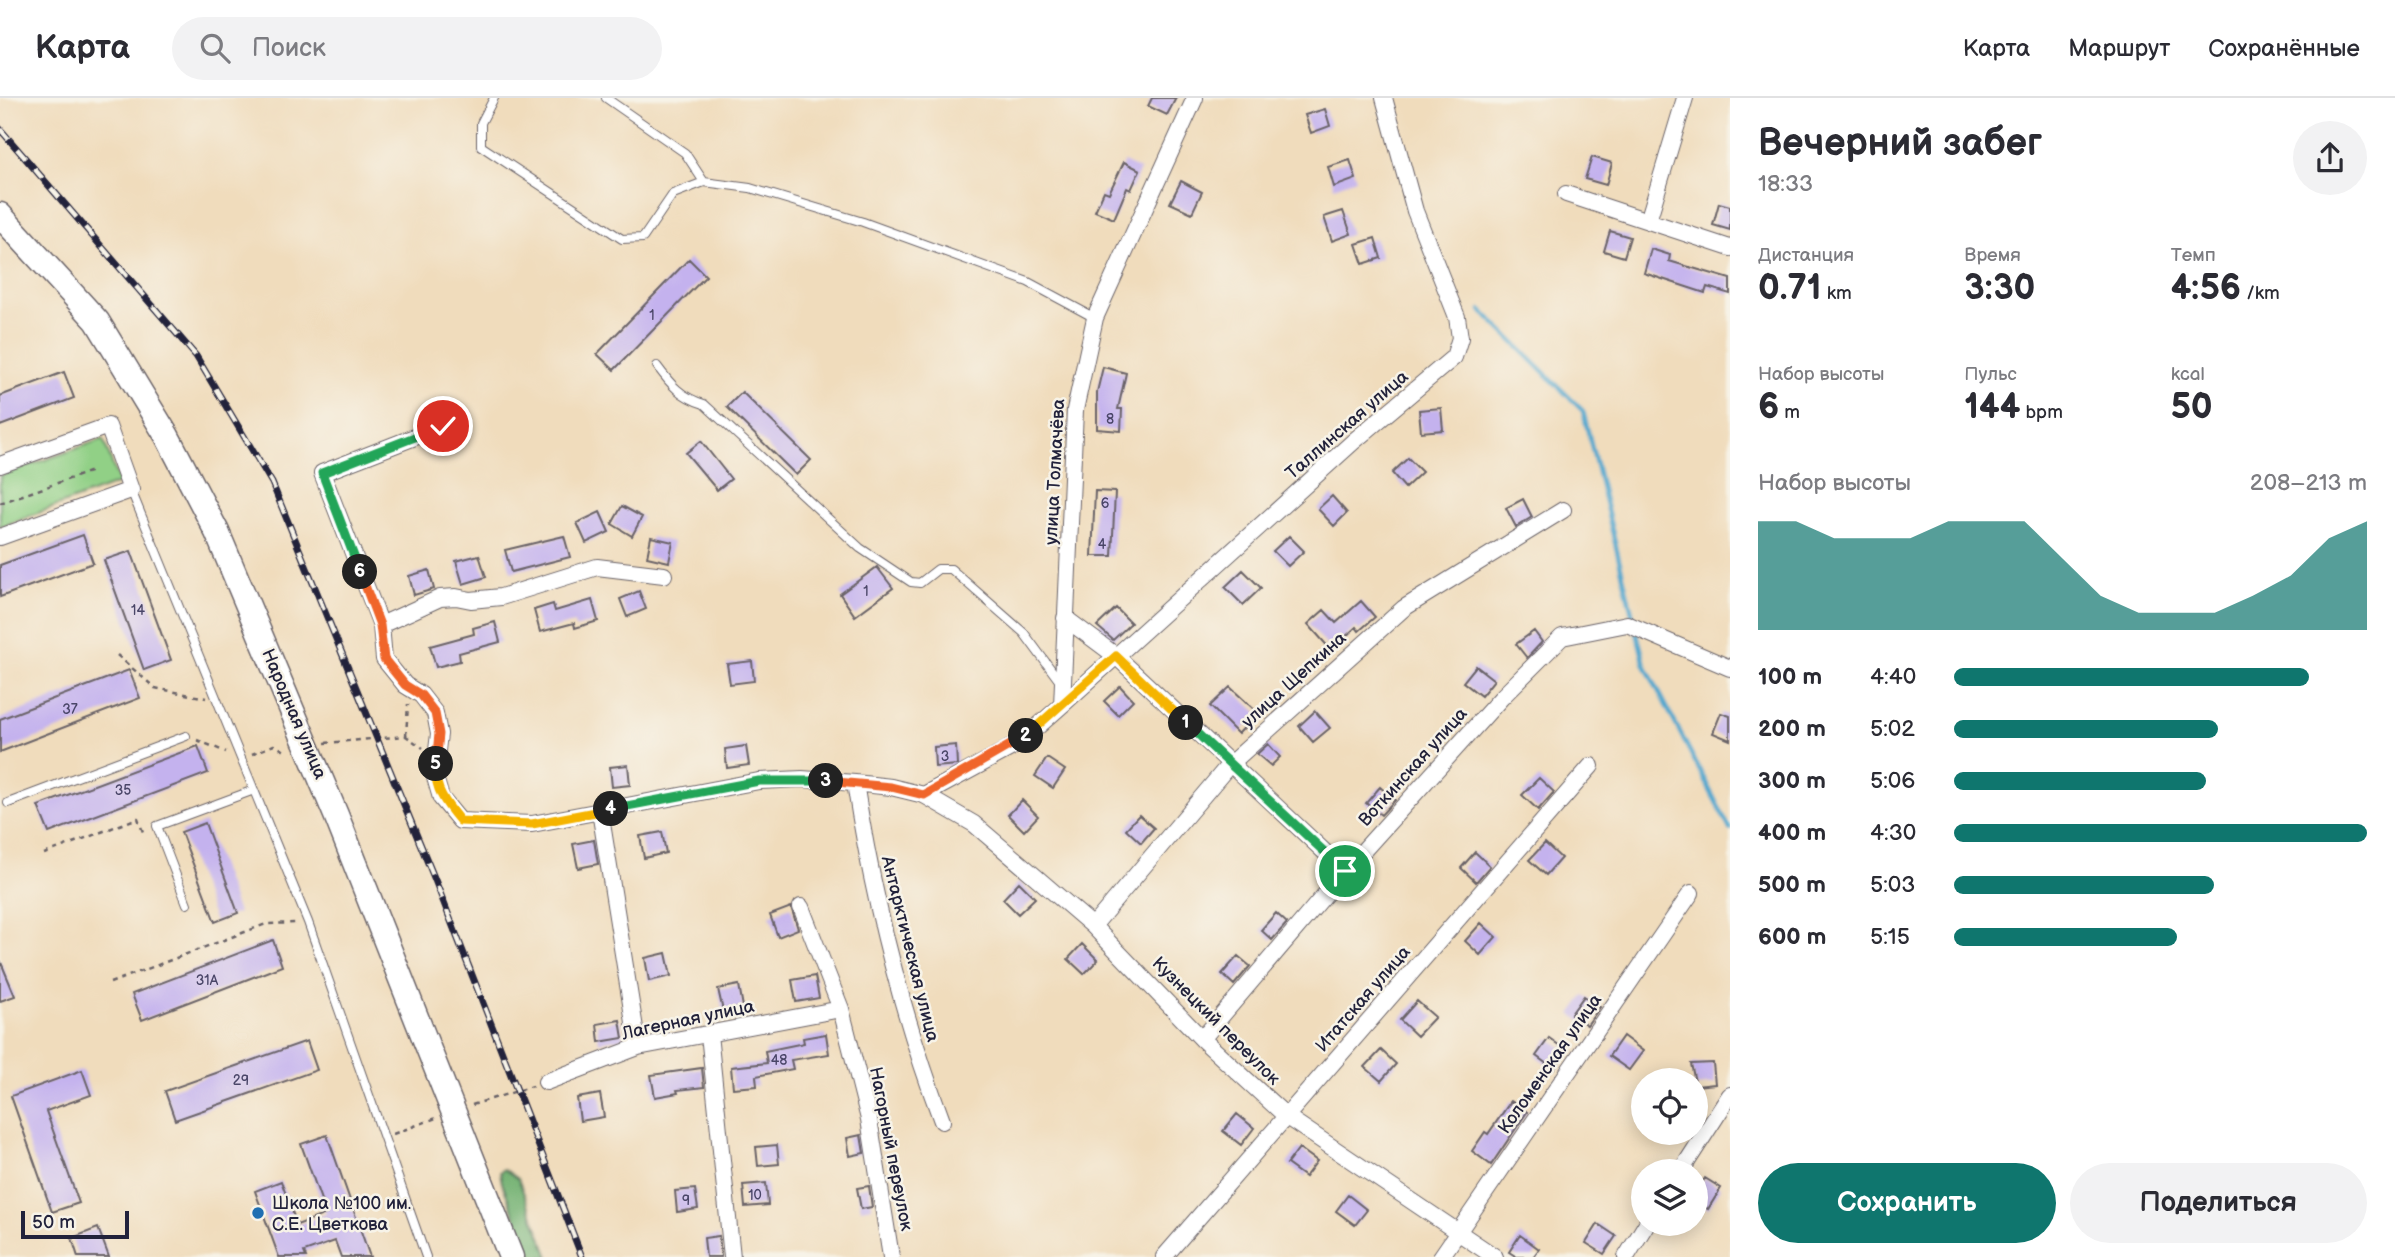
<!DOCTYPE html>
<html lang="ru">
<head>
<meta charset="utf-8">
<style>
  :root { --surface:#fff; --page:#f2f2f3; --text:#2b2b33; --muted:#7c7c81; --line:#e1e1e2; --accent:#0f766e }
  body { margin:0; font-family:"Balsamiq Sans",sans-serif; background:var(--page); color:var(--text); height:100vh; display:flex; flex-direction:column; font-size:26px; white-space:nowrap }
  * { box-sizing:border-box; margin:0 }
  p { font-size:23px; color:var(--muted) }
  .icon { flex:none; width:38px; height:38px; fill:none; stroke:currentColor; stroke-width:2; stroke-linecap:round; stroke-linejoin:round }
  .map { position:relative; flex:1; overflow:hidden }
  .sheet { display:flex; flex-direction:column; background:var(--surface); width:665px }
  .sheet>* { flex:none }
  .tools { position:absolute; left:1631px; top:970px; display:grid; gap:14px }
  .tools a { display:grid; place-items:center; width:77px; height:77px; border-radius:50%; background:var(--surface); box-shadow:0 4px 18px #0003; font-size:35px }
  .scale { position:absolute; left:21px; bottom:18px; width:108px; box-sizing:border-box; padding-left:7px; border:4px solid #22223b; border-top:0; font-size:19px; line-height:24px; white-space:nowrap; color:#22223b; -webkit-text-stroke:5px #f7f3e8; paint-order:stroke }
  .pin { position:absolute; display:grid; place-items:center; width:60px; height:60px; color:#fff; margin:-30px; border:4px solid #fff; border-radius:50%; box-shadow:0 2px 7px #0007 }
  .km { position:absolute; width:35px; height:35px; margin:-18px; border-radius:50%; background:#222; color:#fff; font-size:19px; line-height:35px; text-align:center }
  .round { display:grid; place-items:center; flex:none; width:74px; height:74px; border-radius:37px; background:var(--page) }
  .summary { display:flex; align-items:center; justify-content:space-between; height:119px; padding:0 28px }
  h1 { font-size:38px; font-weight:600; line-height:52px }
  .stats { display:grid; grid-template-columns:repeat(3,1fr); gap:10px; height:119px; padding:7px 28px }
  .stats div { display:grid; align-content:center }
  .stats b { font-size:35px; font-weight:600 }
  .stats small { font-size:19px; font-weight:400 }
  .stats p { font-size:19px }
  .chart { height:196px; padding:14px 28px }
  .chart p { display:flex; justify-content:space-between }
  .chart svg { width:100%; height:126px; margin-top:7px; fill:var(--accent); opacity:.7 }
  .primary-button { display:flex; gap:14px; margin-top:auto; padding:14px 28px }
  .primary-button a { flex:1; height:80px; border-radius:42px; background:var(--accent); color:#fff; font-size:28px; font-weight:600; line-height:80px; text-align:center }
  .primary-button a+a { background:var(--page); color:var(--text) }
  ul { padding:0 28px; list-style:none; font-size:23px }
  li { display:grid; grid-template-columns:112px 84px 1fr; align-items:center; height:52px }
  li i { height:18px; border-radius:9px; background:var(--accent) }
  header { display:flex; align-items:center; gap:42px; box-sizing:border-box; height:98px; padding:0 35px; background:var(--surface); border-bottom:2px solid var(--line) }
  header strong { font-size:33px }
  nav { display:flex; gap:38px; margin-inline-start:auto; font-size:24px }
  .search { width:490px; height:63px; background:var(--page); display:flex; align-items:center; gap:18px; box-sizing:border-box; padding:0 24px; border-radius:38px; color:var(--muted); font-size:26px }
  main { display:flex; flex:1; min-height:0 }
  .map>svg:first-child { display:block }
  .green { fill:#91d086; stroke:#5a7960; stroke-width:2 }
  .forest { fill:#74b273; stroke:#4b6a57; stroke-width:2 }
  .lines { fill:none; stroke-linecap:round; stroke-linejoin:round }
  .stream { stroke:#52a7ce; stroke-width:4.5 }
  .building { fill:#c4b2ee }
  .lane-casing { stroke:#6a6368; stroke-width:10 }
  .street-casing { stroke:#6a6368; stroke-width:18 }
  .primary-casing { stroke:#6a6368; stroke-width:27 }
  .path { stroke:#6a6368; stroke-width:2.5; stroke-dasharray:5 5; stroke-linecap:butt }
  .lane { stroke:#fff; stroke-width:8 }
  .street { stroke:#fff; stroke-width:16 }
  .primary { stroke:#fff; stroke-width:24 }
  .rail-casing { stroke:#22223b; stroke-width:7 }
  .rail { stroke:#f7f3e8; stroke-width:4.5; stroke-dasharray:13; stroke-linecap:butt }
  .split-1-casing { stroke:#fff; stroke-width:14 }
  .split-2-casing { stroke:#fff; stroke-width:14 }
  .split-3-casing { stroke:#fff; stroke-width:14 }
  .split-4-casing { stroke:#fff; stroke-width:14 }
  .split-5-casing { stroke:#fff; stroke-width:14 }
  .split-6-casing { stroke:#fff; stroke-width:14 }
  .split-7-casing { stroke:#fff; stroke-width:14 }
  .split-1 { stroke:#22a559; stroke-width:9 }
  .split-2 { stroke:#f5b400; stroke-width:9 }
  .split-3 { stroke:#f0652b; stroke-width:9 }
  .split-4 { stroke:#22a559; stroke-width:9 }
  .split-5 { stroke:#f5b400; stroke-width:9 }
  .split-6 { stroke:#f0652b; stroke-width:9 }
  .split-7 { stroke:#22a559; stroke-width:9 }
  .poi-dot { fill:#1f6fb2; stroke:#f7f3e8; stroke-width:2.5 }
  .labels { text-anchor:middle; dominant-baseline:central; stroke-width:5; stroke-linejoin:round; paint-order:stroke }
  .number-label { font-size:14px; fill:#4a4668 }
  .street-label { font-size:18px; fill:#22223b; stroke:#f7f3e8 }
  .poi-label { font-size:18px; fill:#22223b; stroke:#f7f3e8; text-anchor:start }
</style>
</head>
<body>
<header>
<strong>Карта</strong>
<div class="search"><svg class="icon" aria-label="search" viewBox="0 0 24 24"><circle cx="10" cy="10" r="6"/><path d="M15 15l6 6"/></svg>Поиск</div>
<nav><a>Карта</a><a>Маршрут</a><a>Сохранённые</a></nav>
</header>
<main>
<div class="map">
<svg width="1730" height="1159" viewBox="0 0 1730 1159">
  <rect width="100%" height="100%" fill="#f7f3e8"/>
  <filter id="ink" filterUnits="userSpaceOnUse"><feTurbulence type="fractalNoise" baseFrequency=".0143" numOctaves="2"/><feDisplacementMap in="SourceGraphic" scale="14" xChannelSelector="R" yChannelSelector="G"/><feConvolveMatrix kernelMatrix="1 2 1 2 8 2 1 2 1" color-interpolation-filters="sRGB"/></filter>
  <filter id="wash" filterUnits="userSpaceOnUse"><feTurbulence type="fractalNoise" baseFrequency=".00686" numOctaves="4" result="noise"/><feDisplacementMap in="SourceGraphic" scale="28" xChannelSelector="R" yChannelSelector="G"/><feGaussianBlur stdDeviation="1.57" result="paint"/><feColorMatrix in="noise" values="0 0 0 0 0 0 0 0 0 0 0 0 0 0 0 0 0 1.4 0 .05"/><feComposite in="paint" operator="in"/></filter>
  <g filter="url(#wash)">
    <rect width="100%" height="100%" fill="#f0dcbc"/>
    <path class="green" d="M103,341l16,44 -119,44v-51z"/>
    <path class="forest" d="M504,1071l14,10 31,78h-18l-29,-74 -2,-11z"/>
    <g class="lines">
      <path class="stream" d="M1481,212l102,101 51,210
        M1637,535l8,32 85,164"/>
    </g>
    <g id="blocks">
      <path class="building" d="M1152,0h24l-9,17 -19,-9z
        M1325,11l5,17 -19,7 -6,-18z
        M1592,59l20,6 -6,22 -21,-6z
        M1350,62l6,19 -22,8 -6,-20z
        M1124,64l16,8 -9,20 -4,-2 -13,31 -19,-8 9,-20 5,2z
        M1181,83l21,11 -10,21 -22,-10z
        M1719,105l11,3v24l-17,-5z
        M1343,113l8,23 -19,7 -8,-24z
        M1610,133l20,6 -6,20 -20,-6z
        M1375,140l6,20 -18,6 -7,-20z
        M1651,151l19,6 -1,6 61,18v15l-23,-7 -2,6 -61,-20z
        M689,161l17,17 -92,94 -17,-16z
        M1103,269l23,6 -8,36h4l-1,22 -24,-2v-37z
        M64,274l10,26 -74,28v-30z
        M742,294l69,68 -15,15 -69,-68z
        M1441,310l2,22 -22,2 -2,-22z
        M701,343l30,38 -14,11 -31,-37z
        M1408,360l14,14 -17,16 -13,-15z
        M1095,393l20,1 -3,64h-20z
        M1332,398l15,17 -13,13 -16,-17z
        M1523,401l9,18 -16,10 -10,-19z
        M622,408l20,11 -10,19 -20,-12z
        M600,414l9,20 -23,11 -9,-20z
        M83,437l10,28 -93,34v-32z
        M564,438l6,21 -59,15 -6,-22z
        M1289,438l15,15 -16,15 -15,-15z
        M651,439l22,5 -4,20 -22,-5z
        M131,453l40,109 -27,10 -40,-110z
        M479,457l7,22 -23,7 -7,-23z
        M877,469l16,21 -38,28 -15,-22z
        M429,472l5,19 -20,6 -5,-19z
        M1243,472l18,18 -18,17 -18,-18z
        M639,493l7,18 -19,8 -7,-18z
        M592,502l6,21 -23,7 -1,-5 -34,9 -6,-22 19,-6 2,7z
        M1361,503l14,16 -16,14 -3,-4 -25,23 -23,-26 16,-14 12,13z
        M1116,510l15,15 -18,17 -16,-14z
        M495,524l5,20 -41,11 1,8 -24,6 -6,-21 44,-12 -1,-6z
        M1534,533l8,11 -15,16 -11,-14z
        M752,563l2,20 -24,3 -3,-20z
        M1476,568l18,14 -13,16 -18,-14z
        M129,572l11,28 -140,54v-33z
        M1120,588l13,14 -15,15 -14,-14z
        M1230,589l28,26 -20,21 -28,-28z
        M1315,613l15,17 -17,14 -14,-16z
        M1721,615l9,3v24l-17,-7z
        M1268,646l12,13 -9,9 -14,-12z
        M956,647l1,20 -22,2 -1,-20z
        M198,648l10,27 -159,60 -11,-27z
        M746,648l3,19 -22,3 -2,-19z
        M1047,660l18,12 -12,18 -18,-12z
        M628,667l2,20 -18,2 -2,-20z
        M1539,680l15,14 -16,18 -16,-15z
        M1380,689l15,13 -14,15 -15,-12z
        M1022,702l16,16 -14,15 -16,-16z
        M1139,717l15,13 -13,15 -15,-14z
        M205,725l33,90 -23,9 -34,-90z
        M662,734l4,21 -22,5 -4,-22z
        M594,742l4,24 -20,4 -5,-24z
        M1545,745l16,15 -15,17 -17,-15z
        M1475,754l15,14 -14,16 -15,-14z
        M1019,784l16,16 -17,16 -15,-15z
        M791,809l7,22 -20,8 -8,-22z
        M1276,815l11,10 -15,17 -11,-10z
        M1481,825l15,14 -16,18 -15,-14z
        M273,842l9,26 -140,54 -10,-26z
        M1082,846l16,16 -14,14 -16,-15z
        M666,855l5,23 -22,5 -4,-23z
        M1238,858l12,10 -16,19 -12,-11z
        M0,862l15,36 -15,5z
        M815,878l4,22 -23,4 -4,-22z
        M739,887l4,22 -20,4 -5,-22z
        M1584,898l16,11 -13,18 -16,-11z
        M1417,903l18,16 -18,19 -17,-16z
        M620,922l3,18 -24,4 -2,-18z
        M826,936l3,20 -38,6 2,9 -37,7 1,10 -24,2 -2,-21 36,-4 -2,-12 39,-8 -1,-5z
        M1623,938l20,15 -14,19 -20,-14z
        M1549,940l18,13 -13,18 -18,-13z
        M307,943l10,29 -142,50 -10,-29z
        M1381,952l15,14 -15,17 -16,-14z
        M1713,965l2,21 -19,2 -5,-22z
        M702,970l2,19 -27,3 1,3 -23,4 -4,-22z
        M82,972l9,25 -45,16 33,92 -27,9 -41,-116z
        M600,996l4,23 -24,4 -3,-23z
        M1511,1003l16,11 -36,53 -19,-14 13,-19 3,2z
        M1237,1016l17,14 -13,17 -18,-14z
        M327,1037l43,122h-29l-6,-16 -31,11 2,5h-27l-24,-66 26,-10 16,44 29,-11 -25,-70z
        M861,1037l3,18 -14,3 -3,-18z
        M777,1047l2,19 -21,2 -2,-19z
        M1299,1050l18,13 -12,16 -18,-13z
        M1705,1080l16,10 -13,21 -12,-8v-9z
        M766,1085l2,22 -23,2 -2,-22z
        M869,1088l3,21 -11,2 -4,-21z
        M695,1091l3,20 -21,3 -2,-21z
        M1348,1097l19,15 -12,15 -19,-14z
        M1598,1126l18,12 -12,18 -18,-11z
        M98,1130l11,29h-31l-6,-19z
        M1520,1137l19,14 -6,8h-16l-8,-5z
        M719,1138l2,21h-15l-2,-19z"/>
    </g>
  </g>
  <g filter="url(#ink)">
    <use href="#blocks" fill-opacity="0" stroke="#6a6368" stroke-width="2"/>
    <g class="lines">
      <defs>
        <path id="lane" d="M494,0l-13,25v23l141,93 21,-1 30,-44 31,-12 46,6 113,34 165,60 67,36
          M606,0l79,55 19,29
          M657,268c14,19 24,31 47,38l156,144 51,34 9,1 18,-14h13l73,64 37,50
          M131,392l177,432 118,335
          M8,705l178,-67
          M187,806l-30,-78 97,-36"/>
        <path id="street" d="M1566,96l164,54
          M1648,123l37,-123
          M443,328l-121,47 59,152 3,34 21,26 16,10 14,18 4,21 -5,40 7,24 19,23 72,3 227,-43 43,-2 53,4 36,4 33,8 50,29 119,102 109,113 85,78 208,140
          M0,367l108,-39 23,64 -131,47
          M1065,520l51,38 229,215
          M381,527l59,-27 16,-1 15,3 30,-3 96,-30 67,8
          M1062,607l292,-264 100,-84 6,-19 -3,-21 -42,-106 -31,-113
          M855,685c18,115 46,229 87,338
          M924,697l94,-51 44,-39 13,-295 20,-92 100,-220
          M600,713l38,236
          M801,809l40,102 28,110 22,138
          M1093,828l136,-161 175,-157 159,-98
          M709,936l23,223
          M1202,941l143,-168 157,-174 60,-60 65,-13 103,44
          M546,984l92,-35 203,-38
          M1681,1073l49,-76
          M1164,1159l427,-491
          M1441,1159l250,-364
          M1626,1159l21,-34"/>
        <path id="primary" d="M0,117l97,106 70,115 50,96 119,283 175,442"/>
      </defs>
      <use href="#lane" class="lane-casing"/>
      <use href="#street" class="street-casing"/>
      <use href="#primary" class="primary-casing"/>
      <path class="path" d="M0,405l92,-32
        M117,557l38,33 51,10
        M406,638l2,-32
        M197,642l29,12
        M325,645l81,-7 17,12
        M252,656l22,-9 13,7
        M44,756l94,-36 5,14 4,-1
        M110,885l156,-59 32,-1
        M472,1007l61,-19
        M393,1036l43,-16"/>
      <use href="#lane" class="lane"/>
      <use href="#street" class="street"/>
      <use href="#primary" class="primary"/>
      <defs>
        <path id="rail" d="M0,31l196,227 76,127 163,397 147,377"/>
      </defs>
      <use href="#rail" class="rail-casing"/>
      <use href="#rail" class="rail"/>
    </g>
  </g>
  <g class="lines" filter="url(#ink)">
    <defs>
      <path id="split-1" d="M1186,625l159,148"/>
      <path id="split-2" d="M1026,638l90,-80 70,67"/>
      <path id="split-3" d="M826,683l65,6 33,8 102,-59"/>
      <path id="split-4" d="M611,711l148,-28h67"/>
      <path id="split-5" d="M436,666c-3,24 10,40 24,57l72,3 79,-15"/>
      <path id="split-6" d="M360,474l20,53 4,34 21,26 16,10 14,18 4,21 -3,30"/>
      <path id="split-7" d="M360,474l-38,-99 121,-47"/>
    </defs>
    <use href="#split-1" class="split-1-casing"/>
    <use href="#split-2" class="split-2-casing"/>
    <use href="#split-3" class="split-3-casing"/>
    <use href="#split-4" class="split-4-casing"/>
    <use href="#split-5" class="split-5-casing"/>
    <use href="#split-6" class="split-6-casing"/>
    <use href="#split-7" class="split-7-casing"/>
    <use href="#split-1" class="split-1"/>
    <use href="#split-2" class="split-2"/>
    <use href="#split-3" class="split-3"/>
    <use href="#split-4" class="split-4"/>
    <use href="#split-5" class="split-5"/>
    <use href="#split-6" class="split-6"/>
    <use href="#split-7" class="split-7"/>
  </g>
  <circle class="poi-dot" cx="258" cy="1115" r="7"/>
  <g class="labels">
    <g class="number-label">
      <text x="652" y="217">1</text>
      <text x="1110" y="321">8</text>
      <text x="1105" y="405">6</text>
      <text x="1102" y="446">4</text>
      <text x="866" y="493">1</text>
      <text x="138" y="512">14</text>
      <text x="70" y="611">37</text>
      <text x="945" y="658">3</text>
      <text x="123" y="692">35</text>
      <text x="207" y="882">31А</text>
      <text x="779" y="962">48</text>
      <text x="241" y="982">29</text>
      <text x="755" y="1097">10</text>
      <text x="686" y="1102">9</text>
    </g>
    <g class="street-label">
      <text transform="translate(1347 327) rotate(-41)">Таллинская улица</text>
      <text transform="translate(1055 374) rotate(-87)">улица Толмачёва</text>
      <text transform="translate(1294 582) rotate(-42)">улица Щепкина</text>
      <text transform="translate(294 616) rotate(67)">Народная улица</text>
      <text transform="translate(1413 669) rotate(-48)">Воткинская улица</text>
      <text transform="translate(910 851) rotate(76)">Антарктическая улица</text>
      <text transform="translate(1363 901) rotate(-49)">Итатская улица</text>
      <text transform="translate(688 922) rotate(-12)">Лагерная улица</text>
      <text transform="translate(1216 923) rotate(45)">Кузнецкий переулок</text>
      <text transform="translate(1550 966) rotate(-55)">Коломенская улица</text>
      <text transform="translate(891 1051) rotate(79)">Нагорный переулок</text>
    </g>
    <g class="poi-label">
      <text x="272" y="1105">Школа №100 им.<tspan x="272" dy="21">С.Е. Цветкова</tspan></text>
    </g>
  </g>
</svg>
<div class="tools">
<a><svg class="icon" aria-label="locate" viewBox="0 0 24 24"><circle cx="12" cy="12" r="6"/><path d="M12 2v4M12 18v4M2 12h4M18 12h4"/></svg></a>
<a><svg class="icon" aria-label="layers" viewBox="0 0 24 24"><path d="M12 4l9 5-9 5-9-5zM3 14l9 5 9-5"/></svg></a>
</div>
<div class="scale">50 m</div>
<div class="pin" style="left:1345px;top:773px;background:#1e9e55"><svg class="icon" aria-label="arrive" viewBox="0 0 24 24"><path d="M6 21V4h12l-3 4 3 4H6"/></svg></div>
<div class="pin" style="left:443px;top:328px;background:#d93025"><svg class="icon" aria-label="check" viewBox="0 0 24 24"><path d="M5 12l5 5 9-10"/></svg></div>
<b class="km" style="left:1186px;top:625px">1</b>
<b class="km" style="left:1026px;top:638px">2</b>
<b class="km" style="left:826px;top:683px">3</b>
<b class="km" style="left:611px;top:711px">4</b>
<b class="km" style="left:436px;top:666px">5</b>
<b class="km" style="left:360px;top:474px">6</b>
</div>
<section class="sheet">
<div class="summary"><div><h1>Вечерний забег</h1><p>18:33</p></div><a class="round"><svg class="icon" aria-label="share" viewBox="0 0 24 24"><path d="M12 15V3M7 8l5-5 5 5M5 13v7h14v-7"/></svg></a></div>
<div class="stats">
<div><p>Дистанция</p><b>0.71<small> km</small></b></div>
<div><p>Время</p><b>3:30</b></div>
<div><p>Темп</p><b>4:56<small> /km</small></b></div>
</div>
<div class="stats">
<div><p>Набор высоты</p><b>6<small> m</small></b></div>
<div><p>Пульс</p><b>144<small> bpm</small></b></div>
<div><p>kcal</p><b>50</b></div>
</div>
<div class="chart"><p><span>Набор высоты</span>208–213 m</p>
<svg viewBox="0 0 160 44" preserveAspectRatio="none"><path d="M0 44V6L10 6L20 12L30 12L40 12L50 6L60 6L70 6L80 19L90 32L100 38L110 38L120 38L130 32L140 25L150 12L160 6V44z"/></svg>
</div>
<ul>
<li><b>100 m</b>4:40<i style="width:86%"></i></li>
<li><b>200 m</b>5:02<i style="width:64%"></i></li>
<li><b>300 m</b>5:06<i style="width:61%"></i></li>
<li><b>400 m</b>4:30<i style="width:100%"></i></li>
<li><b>500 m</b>5:03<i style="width:63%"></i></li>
<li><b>600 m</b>5:15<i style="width:54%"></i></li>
</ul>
<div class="primary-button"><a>Сохранить</a><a>Поделиться</a></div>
</section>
</main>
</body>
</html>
